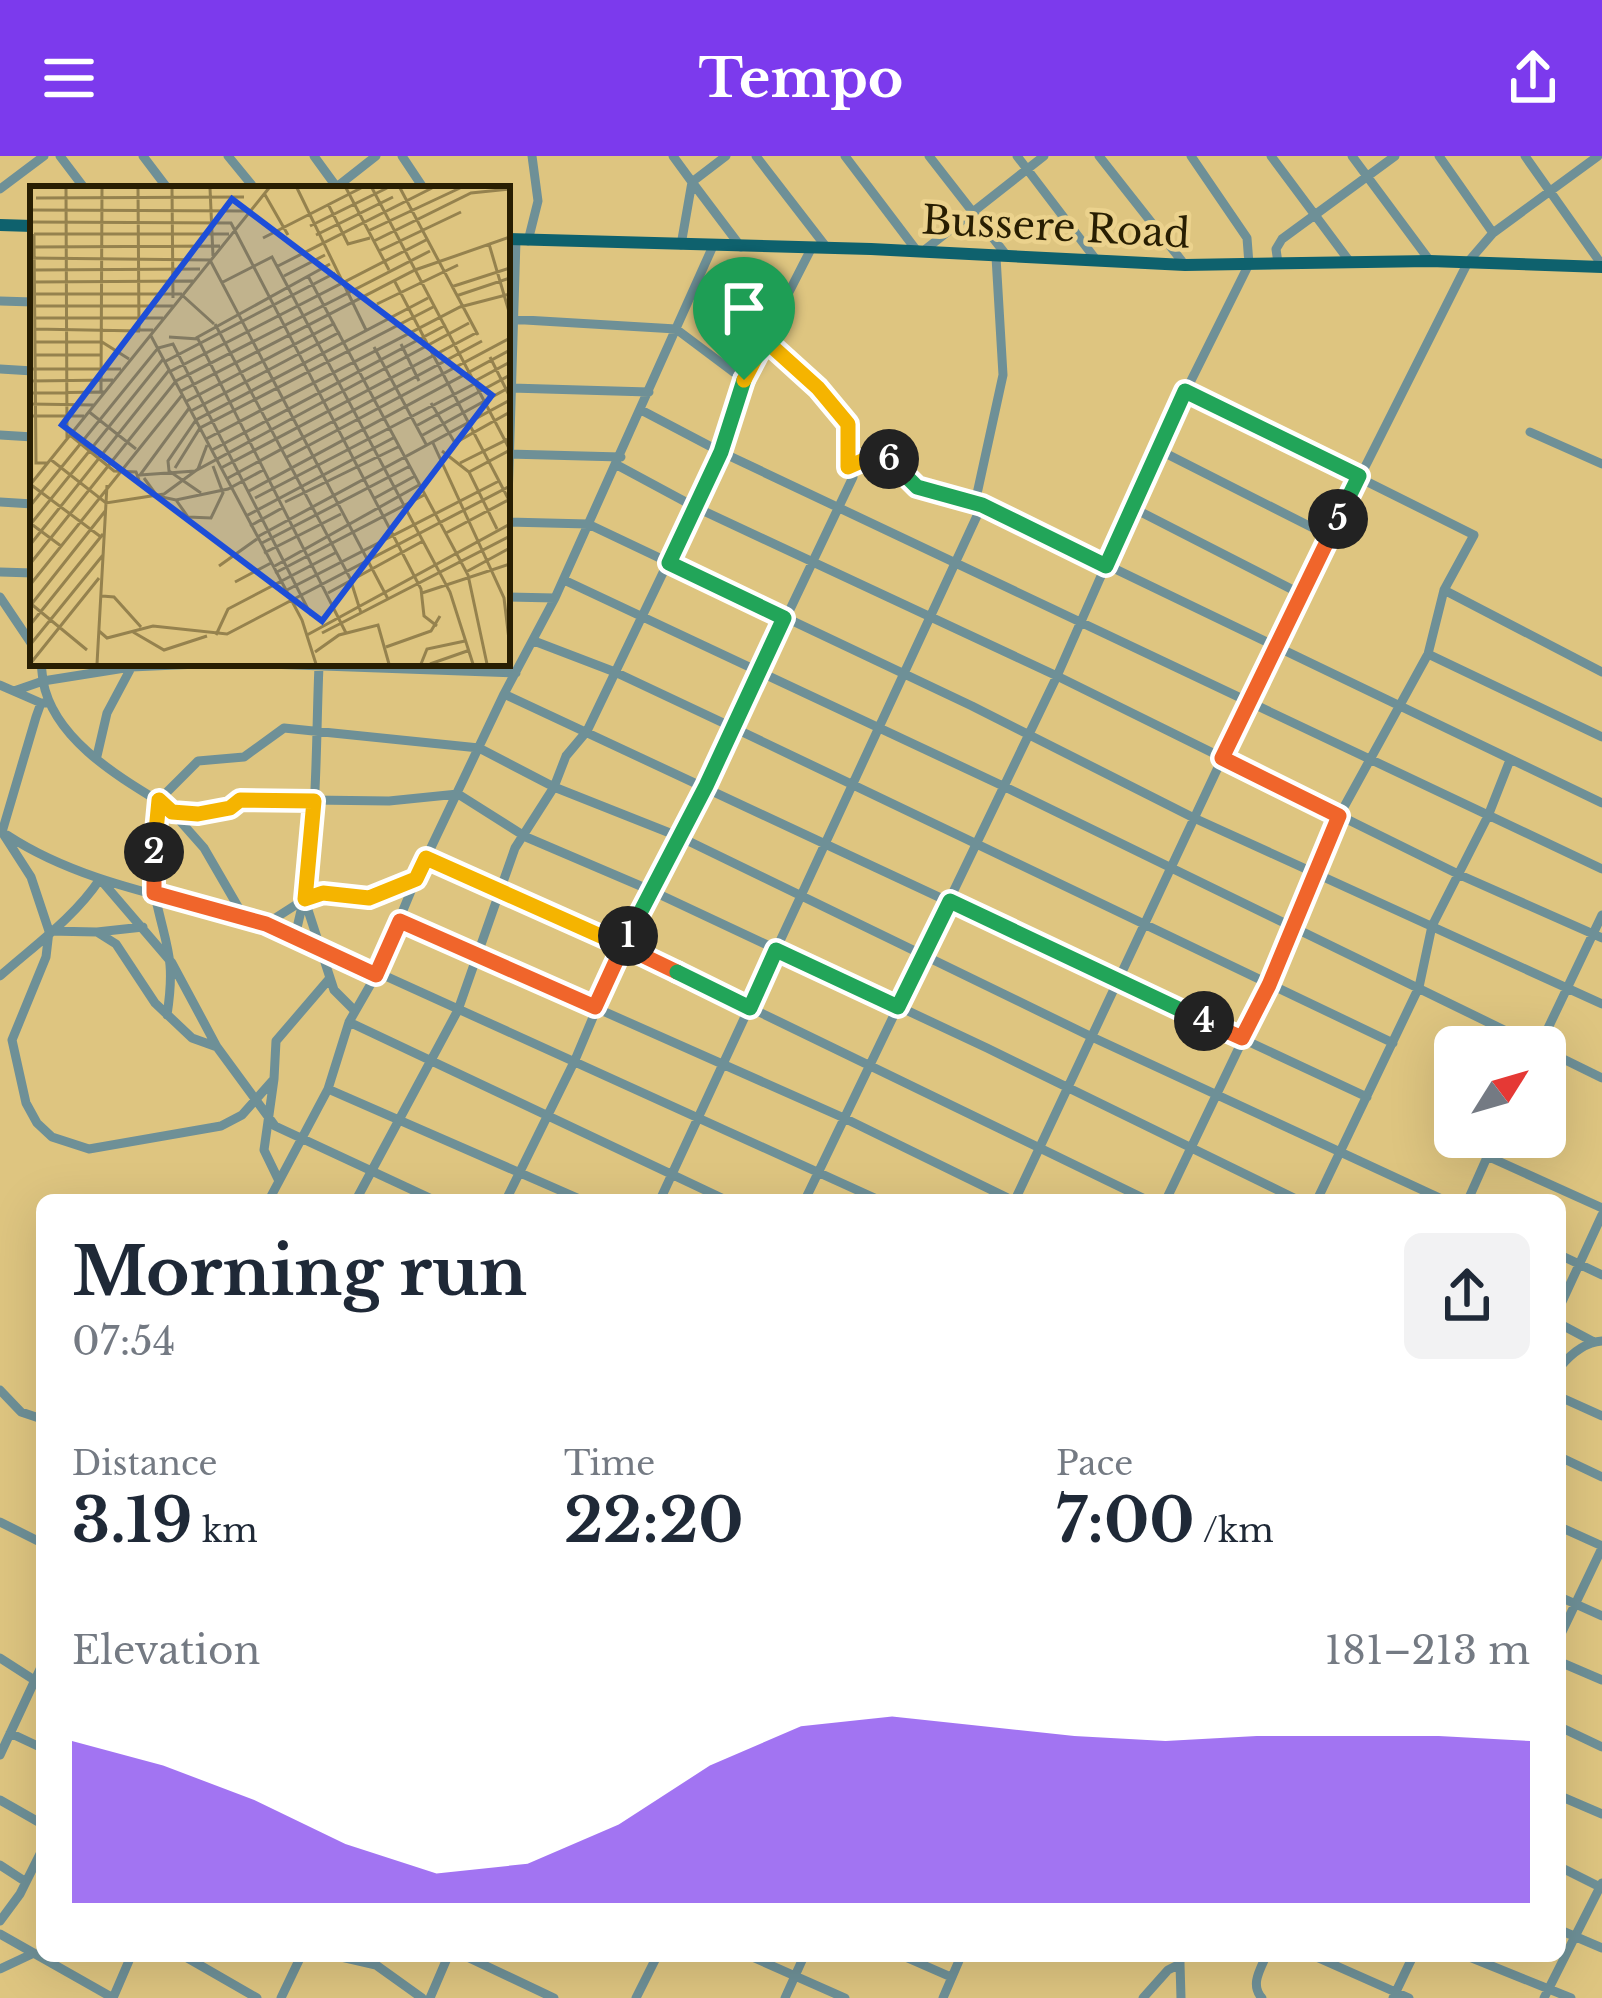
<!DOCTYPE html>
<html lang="en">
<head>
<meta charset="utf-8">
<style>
  :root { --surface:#fff; --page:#f2f2f3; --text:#1f2937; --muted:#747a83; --accent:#7c3aed }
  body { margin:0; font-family:"Libre Baskerville",serif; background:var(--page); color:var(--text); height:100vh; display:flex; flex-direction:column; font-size:45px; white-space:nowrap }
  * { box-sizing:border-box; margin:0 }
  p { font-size:39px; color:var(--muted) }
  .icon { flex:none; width:66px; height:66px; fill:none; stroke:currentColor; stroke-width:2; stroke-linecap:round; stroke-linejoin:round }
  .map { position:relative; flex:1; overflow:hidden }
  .side { position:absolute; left:36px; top:1038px; width:1530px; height:768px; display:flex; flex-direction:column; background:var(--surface); border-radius:18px; box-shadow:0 12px 48px #0002 }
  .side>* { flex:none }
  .needle { width:78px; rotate:53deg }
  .tools { position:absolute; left:1434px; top:870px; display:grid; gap:24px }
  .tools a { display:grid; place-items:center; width:132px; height:132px; border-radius:18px; background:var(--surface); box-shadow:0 12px 48px #0002; font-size:60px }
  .pin { position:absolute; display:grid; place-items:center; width:102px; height:102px; color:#fff; margin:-123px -51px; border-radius:50% 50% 50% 0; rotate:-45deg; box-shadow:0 0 12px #0007 }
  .pin .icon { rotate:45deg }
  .km { position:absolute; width:60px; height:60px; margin:-30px; border-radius:50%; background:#222; color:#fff; font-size:33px; line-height:60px; text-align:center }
  .round { display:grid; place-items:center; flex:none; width:126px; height:126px; border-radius:18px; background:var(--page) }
  .summary { display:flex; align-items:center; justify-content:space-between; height:204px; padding:0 36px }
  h1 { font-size:66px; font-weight:700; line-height:90px }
  .stats { display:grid; grid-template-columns:repeat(3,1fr); gap:18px; height:204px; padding:12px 36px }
  .stats div { display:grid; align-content:center }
  .stats b { font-size:60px; font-weight:700 }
  .stats small { font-size:33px; font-weight:400 }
  .stats p { font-size:33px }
  .chart { height:336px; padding:24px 36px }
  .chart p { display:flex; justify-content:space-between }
  .chart svg { width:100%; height:216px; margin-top:12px; fill:var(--accent); opacity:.7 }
  header { display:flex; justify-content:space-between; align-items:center; height:156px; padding:0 36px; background:var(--accent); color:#fff; font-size:54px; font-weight:700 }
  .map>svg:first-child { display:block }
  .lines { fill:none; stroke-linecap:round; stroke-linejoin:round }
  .minor { stroke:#6e9097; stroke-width:9 }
  .major { stroke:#0e616d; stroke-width:12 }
  .split-1-casing { stroke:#fff; stroke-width:24 }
  .split-2-casing { stroke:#fff; stroke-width:24 }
  .split-3-casing { stroke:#fff; stroke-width:24 }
  .split-4-casing { stroke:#fff; stroke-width:24 }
  .split-5-casing { stroke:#fff; stroke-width:24 }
  .split-6-casing { stroke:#fff; stroke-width:24 }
  .split-7-casing { stroke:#fff; stroke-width:24 }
  .split-1 { stroke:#22a559; stroke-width:15 }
  .split-2 { stroke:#f5b400; stroke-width:15 }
  .split-3 { stroke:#f0652b; stroke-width:15 }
  .split-4 { stroke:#22a559; stroke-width:15 }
  .split-5 { stroke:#f0652b; stroke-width:15 }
  .split-6 { stroke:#22a559; stroke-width:15 }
  .split-7 { stroke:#f5b400; stroke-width:15 }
  .labels { text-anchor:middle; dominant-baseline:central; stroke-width:9; stroke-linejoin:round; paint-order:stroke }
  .street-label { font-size:39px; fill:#281e02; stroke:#ebd28d }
  .inset-road { fill:none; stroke:#95824e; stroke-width:3 }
  .view { fill:#1d4ed8; fill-opacity:0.15; stroke:#1d4ed8; stroke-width:6 }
  .inset-edge { fill:none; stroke:#281e02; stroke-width:6 }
</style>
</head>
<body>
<header><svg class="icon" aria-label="menu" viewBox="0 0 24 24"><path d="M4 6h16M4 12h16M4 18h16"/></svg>Tempo<svg class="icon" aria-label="share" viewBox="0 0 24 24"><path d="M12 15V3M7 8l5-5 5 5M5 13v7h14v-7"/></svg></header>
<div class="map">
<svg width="1602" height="1842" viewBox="0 0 1602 1842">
  <rect width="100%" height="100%" fill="#dec580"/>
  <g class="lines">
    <path class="minor" d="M60,0l25,33
      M143,0l25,33
      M228,0l27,33
      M314,0l24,33
      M402,0l22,33
      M673,0l19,26 -11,63
      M726,0l-34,26 49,65
      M756,0l71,92
      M845,0l72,95
      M929,0l78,100
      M1017,0l80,105
      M1099,0l86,109
      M1271,0l79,106
      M1352,0l78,105
      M1525,0l77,109
      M0,33l44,-33
      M334,33l42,-33
      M1493,77l105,-77
      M528,85l10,-40 -6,-45
      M922,96l122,-96
      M1278,107l-2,-14 6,-10 113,-83
      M0,145l33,1
      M0,213l33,2
      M744,224l68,-133
      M511,232l138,4
      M641,254l80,42 881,417
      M1530,276l72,32
      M0,279l33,2
      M1157,293l172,87
      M507,298l114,3
      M617,309l78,42 362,169 403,199 142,63
      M848,311l32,-14 37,34 65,18 620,298
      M0,346l33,2
      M975,347l28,-128 -7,-118
      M1133,352l168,86
      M507,366l81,2 384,182 222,112 408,186
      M507,377l9,-293
      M0,416l33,1
      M564,424l439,206 536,261
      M1444,434l158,82
      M0,441l33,49
      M507,441l48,1
      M534,485l81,31 119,56 659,315
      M507,488l1,28
      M1428,498l174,83
      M242,507l274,10
      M0,529l41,18
      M14,535l29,-10 -2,-18
      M504,538l863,403
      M47,547h-6l-5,14 -34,115 29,45 18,54 48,1 19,12 39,59 37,35 25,9 58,79 159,74
      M97,600l10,-43 24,-45
      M160,646c-46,-28 -107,-65 -117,-121l88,-14 90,-4
      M172,656l47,-1 21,-12 149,2 69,-7 68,43 124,53 337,158 311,152
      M173,657l31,35 40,69 51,18 584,265
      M7,679c70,46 157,61 237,83
      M426,702l197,88 524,254
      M306,748l28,86 21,21
      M400,765l444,197 168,82
      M266,768l39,-25 18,-6 46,5 47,-19
      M49,775l-3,26 -34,83 14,63 11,20 15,14 37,12 132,-23 21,-11 32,-36 2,-38 54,-63
      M97,776l46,-5
      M295,779c24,-86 20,-180 24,-269
      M0,820c35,-31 74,-58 100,-97l72,84 45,84
      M167,859c9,-58 -1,-67 -12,-120 -6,-30 1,-64 4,-95l39,-39 46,-4 40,-29 195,20 75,39 126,50 412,200 352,163
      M349,866l377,178
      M1539,891l63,-132
      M1545,894l57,28
      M274,923l-10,71 15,31
      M328,933l254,111
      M1487,1000l115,52
      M269,1044l59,-111 21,-67 27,-47 40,-96 88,-185 51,-96 158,-352
      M356,1044l102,-190 57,-162 39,-61 12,-31 21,-25 134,-279 23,-72 -68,-51 -169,-10
      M506,1044l69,-140 48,-114 83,-160 147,-309c-7,-16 0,-30 -4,-47 -9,-31 -59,-70 -84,-90
      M660,1044l322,-695
      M805,1044l252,-524 100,-227 92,-185 -2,-26 -56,-82
      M1015,1044l260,-554 193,-384 25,-29 -54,-77
      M1166,1044l103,-215 70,-169 89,-162 16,-64 30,-55 -289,-144
      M1317,1044l102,-213 13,-61 56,-110 22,-56
      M1468,1044l28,-63
      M1560,1099l42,20
      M1560,1150l42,-91
      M1560,1168l32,17
      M1560,1211c11,-13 25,-25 42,-26
      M0,1234l21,22 21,7
      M1560,1241l42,19
      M1560,1301l42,20
      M0,1366l42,21
      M1560,1371l42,19
      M1560,1441l42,19
      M1560,1480l42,-88
      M0,1502l42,27
      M1560,1506l42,18
      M1560,1571l42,20
      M10,1577l32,15
      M0,1599l42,-90
      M1560,1640l42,18
      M0,1644l42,24
      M0,1709l26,17
      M1560,1711l40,20
      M0,1765l20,-27 22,-44
      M1560,1774l42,18
      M0,1778l113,64 18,-42
      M184,1800l73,42
      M337,1800l39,9 46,33
      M465,1800l89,42
      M750,1800l95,42
      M903,1800l48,21
      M1314,1800l95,42
      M1467,1800l104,42
      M1180,1808l1,34
      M0,1813l34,-16
      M281,1842l20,-42
      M430,1842l18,-42
      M636,1842l21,-42
      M785,1842l19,-42
      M943,1842l18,-42
      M1143,1842l25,-28 12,-6v-8
      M1262,1842c-12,-13 -2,-28 4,-42
      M1393,1842l20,-42
      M1544,1842l58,-115"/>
    <path class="major" d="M0,69l33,1
      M507,83l364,10 314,16 245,-4 172,6"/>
  </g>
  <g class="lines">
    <defs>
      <path id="split-1" d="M628,780l78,-150 78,-168 -115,-55 52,-111 23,-72"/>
      <path id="split-2" d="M154,696l5,-52 13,12 26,2 32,-6 10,-8 74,1 -9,98 18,-6 46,5 47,-19 10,-21 197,88 5,-10"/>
      <path id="split-3" d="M154,696v41l112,31 110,51 24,-54 195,86 28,-61 54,26"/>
      <path id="split-4" d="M677,816l73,36 26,-58 122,57 52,-106 254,120"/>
      <path id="split-5" d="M1204,865l38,17 27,-53 70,-169 -117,-58 116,-239"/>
      <path id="split-6" d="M889,303l28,28 65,18 124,61 79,-175 174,85 -21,43"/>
      <path id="split-7" d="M744,224l21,-40 53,48 30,36v43l32,-14 9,6"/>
    </defs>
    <use href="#split-1" class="split-1-casing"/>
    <use href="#split-2" class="split-2-casing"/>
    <use href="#split-3" class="split-3-casing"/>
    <use href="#split-4" class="split-4-casing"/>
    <use href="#split-5" class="split-5-casing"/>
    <use href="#split-6" class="split-6-casing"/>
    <use href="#split-7" class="split-7-casing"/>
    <use href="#split-1" class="split-1"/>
    <use href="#split-2" class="split-2"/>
    <use href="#split-3" class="split-3"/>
    <use href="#split-4" class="split-4"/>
    <use href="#split-5" class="split-5"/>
    <use href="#split-6" class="split-6"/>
    <use href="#split-7" class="split-7"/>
  </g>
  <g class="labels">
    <g class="street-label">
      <text transform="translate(1056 71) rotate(3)">Bussere Road</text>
    </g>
  </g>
  <g transform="translate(30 30)">
    <rect width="480" height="480" fill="#dec580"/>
    <path class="inset-road" d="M36,2l1,250M108,2l1,142h14M142,2l1,110M180,2l3,68M267,2l69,142M316,2l43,82M342,2l138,262 -41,22M370,2l78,147M234,7l24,42M6,12l208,-1M298,18l20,40 22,-6M2,24l216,1M0,36l201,1 190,366 3,27 13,10M280,40l77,-38M338,45l92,-43M4,48l2,229h11M4,48h195M286,49l77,-38M233,52l98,-50M344,55l97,-48 39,-4M459,58l21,71M4,61l186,-1M349,65l82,-39M0,72l180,2 178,339M246,81l156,-79M4,84l166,-1M254,90l41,-21M278,90l160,299 19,89M4,96l159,-1M365,96l115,220M191,97l51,-26 178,335 23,72M421,101l59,-19M4,108h148M152,109l32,29M426,110l54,-18M347,118l81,-39M4,120h139M4,132h129M185,138l135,254 11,35M4,143l106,2M120,148l152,286 14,44M139,151l29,2 148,294M166,152l134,-74M4,156h68l27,17M371,158l18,37M344,161l53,99M4,169h68M460,171l20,40M136,175l169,-88M0,183h91M141,185l255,-131M0,195l83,-1M445,195l35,-19M151,205l234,-121 95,-33M71,206l1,-204M0,207l74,-1M157,215l148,-78M401,217l24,40 55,-31M0,218l64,1M160,221l-50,68 55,-4 274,-148M58,225l48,38M161,225l149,-79M0,230h54M386,240l94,-51M40,249l44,36 22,1 3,8M391,250l89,-49M176,253l254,-132 50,-13M403,257l71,155 6,50M182,264l234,-125M412,265l27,21 28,57M257,271l223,-119M20,273l56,44 58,-9 34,-25 9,-24M430,277l50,-25M145,282l25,-40 235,-122M191,282l255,-135M114,292l13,18 19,4 52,-11 37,-20M198,292l254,-137M0,298l71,53M0,299l239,-297M219,305l261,-141M171,307l-32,-22 -1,-10 28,-41 232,-122M225,312l221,-115M343,313l42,-23M146,314l12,17 23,1 12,-25 -10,-27M255,316l115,-56M0,320l128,-158 15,-4 138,271M216,330l149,-79M0,337l31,23M0,339l134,-167M220,340l34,-19M416,347l64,-34M227,351l253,-137M230,358l150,-78M0,359l140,-176M234,367l77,-39M0,378l146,-183 254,-130M189,380l38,-27M243,381l146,-82M436,386l42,-23M245,387l151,-79M205,396l36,-19M0,399l153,-191M255,405l214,-110M298,407l95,-52M392,407l88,-29M72,410l12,1 27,30M0,417l57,47M0,420l76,-96M0,439l73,-91M69,445l8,7 46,-12 74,8 283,-148M103,446l31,18 43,-14M292,447l188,-97M186,449l12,-26 107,-56M277,449l203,-111M0,459l73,-90M356,461l45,-16 9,-15M285,466l24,-17 39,-10 11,39M0,478l69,-86M67,478l10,-179M391,478l6,-15 38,-8M400,478l40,-14"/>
    <path class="view" d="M202,13l260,196 -170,226 -260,-196z"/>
    <rect width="480" height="480" class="inset-edge"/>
  </g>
</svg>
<div class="tools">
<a><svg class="needle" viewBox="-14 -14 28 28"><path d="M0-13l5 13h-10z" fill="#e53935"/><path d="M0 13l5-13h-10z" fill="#747a83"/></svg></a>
</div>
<div class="pin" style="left:744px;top:224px;background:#1e9e55"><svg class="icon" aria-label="arrive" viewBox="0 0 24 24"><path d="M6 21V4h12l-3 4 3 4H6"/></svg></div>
<b class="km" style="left:628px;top:780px">1</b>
<b class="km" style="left:154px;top:696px">2</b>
<b class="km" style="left:1204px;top:865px">4</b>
<b class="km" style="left:1338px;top:363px">5</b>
<b class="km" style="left:889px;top:303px">6</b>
<section class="side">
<div class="summary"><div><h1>Morning run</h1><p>07:54</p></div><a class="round"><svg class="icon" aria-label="share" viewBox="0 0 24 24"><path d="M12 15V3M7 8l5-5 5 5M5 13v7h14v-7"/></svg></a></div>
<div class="stats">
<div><p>Distance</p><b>3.19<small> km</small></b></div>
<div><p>Time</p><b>22:20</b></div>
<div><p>Pace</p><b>7:00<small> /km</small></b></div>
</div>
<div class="chart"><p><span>Elevation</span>181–213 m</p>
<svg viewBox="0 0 160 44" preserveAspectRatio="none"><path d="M0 44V11L10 16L20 23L30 32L40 38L50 36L60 28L70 16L80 8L90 6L100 8L110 10L120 11L130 10L140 10L150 10L160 11V44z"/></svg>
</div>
</section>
</div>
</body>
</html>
